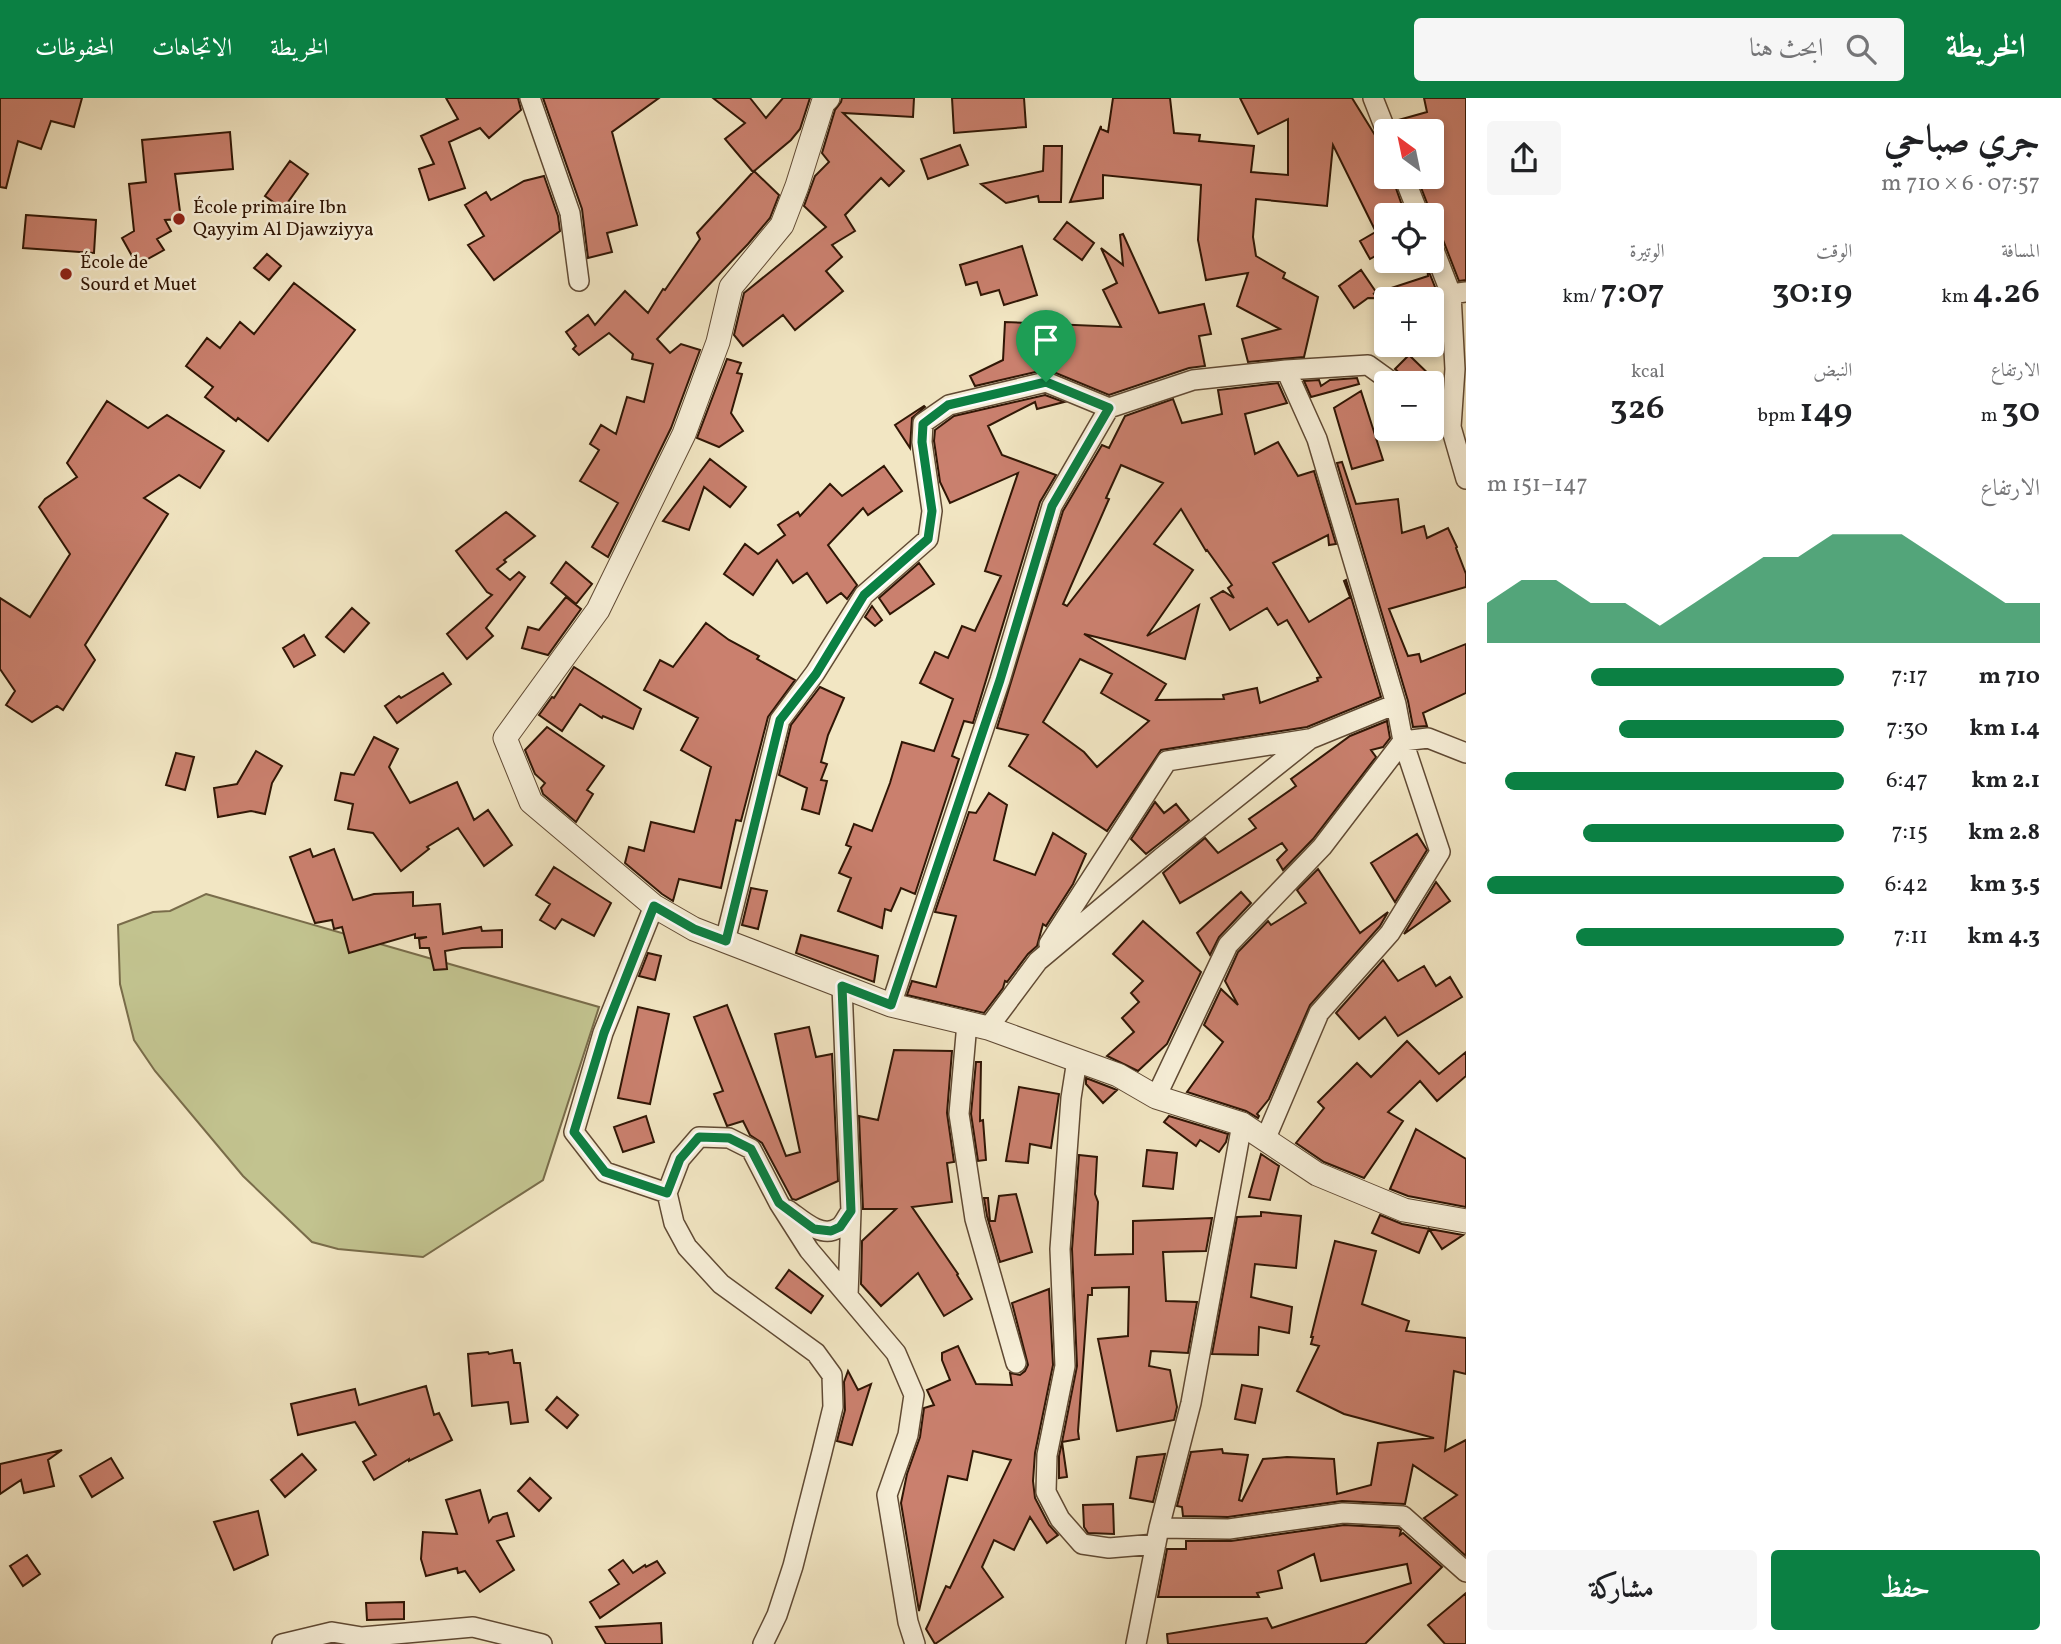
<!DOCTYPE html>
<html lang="ar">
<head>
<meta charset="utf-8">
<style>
  :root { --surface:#fff; --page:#f6f6f6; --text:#202124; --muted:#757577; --accent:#0b8043 }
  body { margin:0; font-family:Vollkorn,Amiri,serif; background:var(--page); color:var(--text); direction:rtl; height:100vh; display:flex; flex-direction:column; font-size:26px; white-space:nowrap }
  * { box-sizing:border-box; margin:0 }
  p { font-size:23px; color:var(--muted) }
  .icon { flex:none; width:38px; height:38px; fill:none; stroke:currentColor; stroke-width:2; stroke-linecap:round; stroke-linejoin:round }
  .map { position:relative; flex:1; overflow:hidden; direction:ltr }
  .sheet { display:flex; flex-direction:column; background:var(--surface); width:595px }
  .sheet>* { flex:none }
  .needle { width:46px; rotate:327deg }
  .controls { position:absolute; left:1374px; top:21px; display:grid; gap:14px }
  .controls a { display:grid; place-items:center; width:70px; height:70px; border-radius:7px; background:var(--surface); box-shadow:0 4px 10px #0003; font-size:35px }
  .pin { position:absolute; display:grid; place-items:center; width:60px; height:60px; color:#fff; margin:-72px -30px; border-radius:50% 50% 50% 0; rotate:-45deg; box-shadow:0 0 7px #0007 }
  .pin .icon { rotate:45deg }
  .round { display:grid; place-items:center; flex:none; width:74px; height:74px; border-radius:7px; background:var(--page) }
  .summary { display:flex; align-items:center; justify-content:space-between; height:119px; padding:0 21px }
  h1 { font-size:38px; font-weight:600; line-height:52px }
  .stats { display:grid; grid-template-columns:repeat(3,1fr); gap:10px; height:119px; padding:7px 21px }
  .stats div { display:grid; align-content:center }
  .stats b { font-size:35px; font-weight:600 }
  .stats small { font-size:19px; font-weight:400 }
  .stats p { font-size:19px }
  .chart { height:196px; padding:14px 21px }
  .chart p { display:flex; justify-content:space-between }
  .chart svg { width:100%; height:126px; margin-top:7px; fill:var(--accent); opacity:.7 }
  .button { display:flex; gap:14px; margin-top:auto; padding:14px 21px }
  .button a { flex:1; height:80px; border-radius:7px; background:var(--accent); color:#fff; font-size:28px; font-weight:600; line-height:80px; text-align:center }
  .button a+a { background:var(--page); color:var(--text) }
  ul { padding:0 21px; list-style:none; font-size:23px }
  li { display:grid; grid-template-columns:112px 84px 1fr; align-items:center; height:52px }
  li i { height:18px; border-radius:9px; background:var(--accent) }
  header { display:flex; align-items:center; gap:42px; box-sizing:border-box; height:98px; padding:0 35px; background:var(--accent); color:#fff }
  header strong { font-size:33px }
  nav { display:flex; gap:38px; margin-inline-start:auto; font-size:24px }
  .search { width:490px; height:63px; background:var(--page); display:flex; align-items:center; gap:18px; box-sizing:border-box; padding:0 24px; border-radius:7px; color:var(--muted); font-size:26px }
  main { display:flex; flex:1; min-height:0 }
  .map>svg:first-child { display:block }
  .green { fill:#c2c38f; stroke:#796c4a; stroke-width:2 }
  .building { fill:#ca806e; stroke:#301605; stroke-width:2; fill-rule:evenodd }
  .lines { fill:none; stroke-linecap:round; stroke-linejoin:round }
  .minor-casing { stroke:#604a34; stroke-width:22 }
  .tertiary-casing { stroke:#604a34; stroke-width:25 }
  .minor { stroke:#f7efd8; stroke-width:19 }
  .tertiary { stroke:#f7efd8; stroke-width:23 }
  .route-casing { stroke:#fff; stroke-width:14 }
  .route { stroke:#0b8043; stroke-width:9 }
  .poi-dot { fill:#8f2418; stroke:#f7efd8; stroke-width:2.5 }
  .labels { text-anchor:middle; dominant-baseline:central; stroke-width:5; stroke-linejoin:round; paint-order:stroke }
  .poi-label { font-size:19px; fill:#301605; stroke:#f7efd8; text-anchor:start }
</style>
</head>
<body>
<header>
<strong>الخريطة</strong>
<div class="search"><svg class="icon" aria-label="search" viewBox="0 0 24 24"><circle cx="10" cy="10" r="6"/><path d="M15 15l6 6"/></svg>ابحث هنا</div>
<nav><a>الخريطة</a><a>الاتجاهات</a><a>المحفوظات</a></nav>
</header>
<main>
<section class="sheet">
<div class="summary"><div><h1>جري صباحي</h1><p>07:57 · 6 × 710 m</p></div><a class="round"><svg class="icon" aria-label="share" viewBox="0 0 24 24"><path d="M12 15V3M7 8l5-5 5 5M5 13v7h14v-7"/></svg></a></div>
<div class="stats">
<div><p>المسافة</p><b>4.26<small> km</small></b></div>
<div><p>الوقت</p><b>30:19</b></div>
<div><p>الوتيرة</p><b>7:07<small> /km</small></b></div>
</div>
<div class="stats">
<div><p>الارتفاع</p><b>30<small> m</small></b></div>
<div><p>النبض</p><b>149<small> bpm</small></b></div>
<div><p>kcal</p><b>326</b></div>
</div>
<div class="chart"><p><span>الارتفاع</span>147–151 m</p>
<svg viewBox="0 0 160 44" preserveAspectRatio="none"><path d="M0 44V30L10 22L20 22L30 30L40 30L50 38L60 30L70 22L80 14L90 14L100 6L110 6L120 6L130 14L140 22L150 30L160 30V44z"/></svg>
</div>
<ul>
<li><b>710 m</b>7:17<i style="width:71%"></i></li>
<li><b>1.4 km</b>7:30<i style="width:63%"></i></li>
<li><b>2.1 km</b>6:47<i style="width:95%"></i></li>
<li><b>2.8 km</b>7:15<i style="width:73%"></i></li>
<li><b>3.5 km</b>6:42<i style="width:100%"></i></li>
<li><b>4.3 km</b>7:11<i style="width:75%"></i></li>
</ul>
<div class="button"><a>حفظ</a><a>مشاركة</a></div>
</section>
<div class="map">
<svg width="1466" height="1546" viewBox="0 0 1466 1546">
  <rect width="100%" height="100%" fill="#f2e6c3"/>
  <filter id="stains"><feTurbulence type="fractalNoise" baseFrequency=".00286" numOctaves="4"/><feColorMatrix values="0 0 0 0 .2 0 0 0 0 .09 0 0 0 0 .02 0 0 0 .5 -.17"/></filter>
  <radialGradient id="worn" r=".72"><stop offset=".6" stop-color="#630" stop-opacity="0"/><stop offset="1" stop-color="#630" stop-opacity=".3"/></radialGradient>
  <path class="green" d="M206,796l393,113 -56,173 -120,77 -85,-8 -26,-7 -69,-66 -88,-105 -21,-31 -14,-56 -2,-59 35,-13 17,-1z"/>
  <path class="building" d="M0,0h82l-8,29 -23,-6 -10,28 -23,-8 -12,47 -6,-1z
    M446,0h72l3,12 -32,28 -9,-10 -31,14 16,46 -36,12 -10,-31 15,-5 -13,-28 37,-17z
    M543,0h116l-47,34 25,93 -30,8 5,19 -24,6 -6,-49z
    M713,0h37l16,20 17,-20h27l-10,31 -9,11 -38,32 -28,-33 20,-16z
    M842,0h72l-1,19 -70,-4 61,58 -15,15 -8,-8 -36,37 10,16 -23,14 10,12 -16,14 17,20 -48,39 -12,-15 -40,31 -9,-11 10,-42 82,-66 -22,-21 11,-30 14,-14 -7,-9 13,-43 6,-8z
    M952,0h72l2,29 -72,6z
    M1113,0h57l4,35 26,2 -1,6 55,5 -3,26 37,3v-56l-30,15 -18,-36h112l26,42 8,3v34h6l12,34 -7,4h-11v8l-11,7 -42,-85 -6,61 -71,-7 -3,38 3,19 29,17 -2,5 35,19 -14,60 -56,5 -6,-23 38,-10 -43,-23 11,-33 -42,7 -8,-40 3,-55 -98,-10v23l-33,4 31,-76v3l7,3z
    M1424,0h42v182l-7,1 -16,-41 -4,-5 -7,-2 -2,-22 -13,-34h15v-46h-34l-3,-10 32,-9z
    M230,34l3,37 -58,5 6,45 -16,1 6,11 -14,8 7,11 -27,15 -15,-27 12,-7 -5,-47 17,-2 -4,-42z
    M960,47l8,20 -40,14 -7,-20z
    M1044,48h18l-1,56h-22l-1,-6 -32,7 -25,-19 62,-13z
    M290,63l18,13 -25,35 -18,-13z
    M754,73l25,24 -9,23 -22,26 -91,95 13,14 11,-9 19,6 -29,78 -63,129 -16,-10 26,-44 -38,-22 19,-31 -9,-6 11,-19 15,9 11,-37 17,5 9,-38 -21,-5 1,-5 -24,-21 -30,22 -6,-6 3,-3 -10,-14 22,-17 7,10 30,-34 23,22 15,-24 2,1 35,-51 -3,-6z
    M544,78l14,40 2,15 -66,49 -26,-35 16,-9 -19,-31 21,-13 5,8 33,-19z
    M26,117l70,5 -2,33 -71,-5z
    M1067,124l27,21 -12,17 -28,-21z
    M1386,128v24l-16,9 -10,-18z
    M1123,136l36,79 45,-9 7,30 -12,2 6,30 -16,2 -80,27 -58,-24 -7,-1 -69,16 -5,-10 33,-16 2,-38 116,5 -18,-37 14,-7 -16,-35 22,17 -3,-30z
    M1022,148l15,49 -33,10 -5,-15 -18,5 -4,-13 -11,3 -6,-20z
    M267,156l14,12 -12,14 -15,-12z
    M1427,169l12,30 1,12 -8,3v-13l-64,-1 -14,10 -15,-22 22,-16 15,22 -3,2 55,-18z
    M294,185l61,47 -87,111 -30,-23 -2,3 -31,-24 8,-10 -27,-21 21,-28 13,10 20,-26 14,12z
    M1409,257l29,28h-33l-1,-6 -9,-8z
    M727,261l14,4 -4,10 5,1 -11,39 12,18 -24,16 -22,-9z
    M1357,280l2,6 -48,13 -7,-16 15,-1 2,6 9,-6z
    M1278,285l9,20 -42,11 10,40 23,-12 20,34 16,-5 22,73 -7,1 -1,-10 -55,28 36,59 41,-25 -6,-16 2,-1 35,117 -74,30 -146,23 -54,81 -98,-65 19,-31 -31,-7 66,-217 39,-66 7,3 16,-32 48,-17 9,24 40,-9 -4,-24zM1121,367l42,18 -96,123 -4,-2 46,-105 -3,-1zM1181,411l25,42 1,-1 25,35 -4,3 6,10 -11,-7 -12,7 19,32 37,-22 11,17 9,-5 34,57 -4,1 1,3 -58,22 -3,-15 -34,7 1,4 -68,1 10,-16 -82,-50 101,25 14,-54 -52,31 46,-66 -39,-26zM1080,561l32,15 -11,19 48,28 -52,46 -13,-15 -41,-30z
    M1361,293l22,69 -31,9 -18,-61z
    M1045,297l19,7 -27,7 -2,-7 -47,24 14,29 54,20 -16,27 -67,221 -9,-2 -12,35 7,3 -44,135 -14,-6 -10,23 -6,-2 -3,19 -44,-17 13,-33 -12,-5 12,-26 -5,-2 8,-21 18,7 18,-48 12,-41 32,9 19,-52 -33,-16 15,-31 13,6 14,-32 13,5 26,-55 -16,-5 33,-98 -68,30 -10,-21 -6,-41 1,-11 19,-14z
    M107,303l41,27 19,-13 57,36 -24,37 -21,-13 -35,23 24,16 -83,131 10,15 -32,50 -6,-4 -25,16 -26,-17 9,-14 -15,-22v-71l30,19 40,-63 -31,-47 6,-8 32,-22 -10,-14z
    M924,308l1,1 -13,11 -2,30 -15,-23z
    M710,361l36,28 -16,20 -26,-20 -15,43 -26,-9z
    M1342,364l14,42 42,-5 4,34 22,-7 3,12 21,-10 9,19 -1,1 10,26v13l-77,22 19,47 11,-2 2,8 45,-18v49l-43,20 4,13 -14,1 -5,-26 -71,-238z
    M884,368l18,25 -34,24 -5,-7 -35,37 29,40 -10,14 -6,-6 -14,10 -20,-30 -14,10 -16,-23 -24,35 -29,-21 21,-30 13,10 27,-19 -7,-10 20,-13 2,4 30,-32 12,12z
    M506,414l29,24 -31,24 2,2 -9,7 13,11 9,-8 6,5 -39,51 7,8 -26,23 -20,-25 45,-39 -5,-3 -31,-41z
    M566,464l26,22 -16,20 -25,-21z
    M919,465l15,21 -44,30 -11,-16z
    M566,499l15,12 -33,46 -26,-7 6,-21 11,3z
    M872,508l10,14 -7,6 -10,-9z
    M352,510l17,15 -25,29 -18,-15z
    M706,525l23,17 30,16 -2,3 38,21 -27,37 -27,104 -5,-1 -15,68 -42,-9 -6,22 -11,-7 -37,-31 4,-16 15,4 7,-29 43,10 17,-65 -30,-17 17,-32 -54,-28 16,-30 13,7z
    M304,537l11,20 -21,12 -11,-19z
    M574,569l67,42 -8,20 -30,-13 -1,2 -22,-14 -18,27 -23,-16 13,-18 2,1z
    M443,575l8,11 -54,39 -12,-17 14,-10 2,2z
    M820,589l24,11 -16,37 -7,27 6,2 -6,16 6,1 -8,33 -17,-5 5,-21 -28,-13 12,-50z
    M1387,623l3,17 -7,9 -12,3 5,7 -63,82 -30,31 -6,-10 10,-10 -5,-7 -102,60 -17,-30 42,-35 13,15 38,-25 -7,-9 47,-33 -5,-7 59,-43z
    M547,629l57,39 -17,24 6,4 -17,28 -33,-28 -2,-6 4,-5 -10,-9 -10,-24z
    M374,639l24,12 -9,18 21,36 47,-21 17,38 14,-10 24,35 -28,21 -26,-38 -31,19 2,2 -28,22 -28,-38 -25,-4 5,-25 -18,-4 6,-27 13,2z
    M256,653l26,15 -10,17 -7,31 -14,-3 -33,6 -4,-29 23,-4z
    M176,655l18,4 -9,33 -19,-5z
    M989,695l18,12 -13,55 41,15 18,-42 33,21 -13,30 -27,42 -3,-2 -6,22 -9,8 -21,28 -2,-1 -2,7 -19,25 -77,-18 5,-14 24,6 20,-71 -21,-4 34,-100 7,1z
    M1155,704l9,11 12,-9 13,16 -43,34 -15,-15z
    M1417,736l10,16 -32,52 -24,-39z
    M310,751l3,8 21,-8 19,51 21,-6 39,-2v14l27,-2 3,30 38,-7 1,4 20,-1v17l-40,1 -17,3 2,18 -13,1 -5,-22h-9l-1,-9 8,-2 -12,1v-4l-66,19 -7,-26 -8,2 -2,-9 -17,3 -25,-66z
    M554,769l57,36 -17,33 -32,-17 -7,10 -15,-9 10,-16 -14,-9z
    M1318,771l42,64 28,-21 -8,14 -70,79 -41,94 -12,15 2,2 -1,2 -12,-7 -59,-19 36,-50 -19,-17 17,-36 17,16 -13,-24 13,-29 30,-31 3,4 35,-22 -9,-13z
    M1436,784l14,19 -46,33z
    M751,790l16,3 -9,38 -16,-4z
    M1241,794l10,11 -32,34 -9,18 -13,-22z
    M1143,823l58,51 -34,72 -29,27 -31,-15 27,-24 -12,-14 17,-16 -8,-9 12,-12 -30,-27z
    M801,837l77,21 -4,26 -78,-29z
    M648,855l13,3 -6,24 -16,-4z
    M1383,862l15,21 26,-15 12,20 14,-9 12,20 -64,39 -13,-19 -26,22 -23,-26z
    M727,907l59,151 14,-4 -25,-118 34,-7 7,30 16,-3 6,127 -42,19 -4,-1 -30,-56 -12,-8 -7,-14 -16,5 -13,-32 9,-3 -29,-74z
    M638,909l31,7 -19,90 -32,-6z
    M1407,943l32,33 27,-22v24l-29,25 -17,-20 -32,31 15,9 -39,57 -40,-16 -28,-19 28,-35 -6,-6 39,-39 14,14z
    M894,952l58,1 -5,62 7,49 -7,1 5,39 -40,5 46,67 -1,1 15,24 -28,17 -26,-43 -37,33 -20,-22 1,-43 34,-32h-33l-4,-93 19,4z
    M976,964h5l-1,59 3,-1 3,40 -8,1 -7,-47z
    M1086,980l26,10 5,2 -14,13 -17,-19z
    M1019,989l40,7 -8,54 -21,-4 -2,19 -22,-2z
    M646,1018l8,26 -31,10 -9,-25z
    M1169,1018l59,18 -2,8 -7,10 -19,-12 -4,6 -32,-24z
    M1416,1031l50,30v48l-58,-11 -18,-7z
    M1147,1052l30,3 -4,36 -30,-3z
    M1261,1056l18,12 -9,34 -21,-3z
    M1079,1057l18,2 -2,37 3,8 -3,53 38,-1v-33l79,-3 -6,33 -43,1 3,49 31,1 -9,51 -37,-2 -2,15 21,4 7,37 -3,13 -57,11 -19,-92 30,-3 1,-49 -37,1v7h-4l-10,136 1,8 -17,3 15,-76 -5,-117z
    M1016,1096l16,58 -32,10 -13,-46 -3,-18h4l2,23h5l4,-25z
    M1261,1114l40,4 -5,52 -41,-4 -4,33 41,10 -3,26 -30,-6 -1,28 -46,-1 25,-137 24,-1z
    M1380,1117l22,9 61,11 -21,14 -13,-20 -10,24 -47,-20z
    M1335,1143l41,10 -14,53 47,17 -3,10 60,7v36l-12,-3 -9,80 21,-11v116l-42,-38 33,-23 -44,-30 -8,39 -63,-3 -114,16 -45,-1 -1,-9 -5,-1 14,-54 31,-3 1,4 25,2 -9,45 3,1 21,-42 24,-2 47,2 3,35 34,-9 7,-42 56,-5 -90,-24 -47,-23 22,-45 -8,-2 2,-7h-2z
    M789,1172l34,26 -12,17 -35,-25z
    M1049,1191l4,76 -18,88 -2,28 2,17 14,27 9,10 -11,8 -17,-26 -16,33 -20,-10 -12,27 21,30 -68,47 -9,-15 20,-43 4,2 61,-128 -38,-9 -6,29 -19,-4 -29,135 -18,-108 6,-29 13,-37 4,-29 10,-3 -7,-15 23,-10 -8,-20v-7l16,-7 18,38 36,1 -2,-12 10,2 5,-4 3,-6 -16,-62z
    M512,1252l2,13h6l8,59 -17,2 -3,-22 -36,4 -4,-52 20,-2 1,2z
    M848,1273l10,19 13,-6 -19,61 -15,-4 8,-31 -1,-28z
    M1242,1287l20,4 -7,34 -20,-4z
    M426,1288l8,29 5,-2 13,27 -43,21v-2l-35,21 -11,-18 13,-7 -21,-33 -57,13 -7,-31 64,-15 4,16z
    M557,1299l21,18 -11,13 -21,-18z
    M1062,1344l5,35 -8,1v-22z
    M62,1352l-14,10 6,26 -30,7 -3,-13 -21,14v-30z
    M302,1356l14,16 -31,27 -14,-17z
    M1165,1356l-12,48 -23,-4 7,-41z
    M111,1360l12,20 -31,19 -12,-21z
    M530,1380l21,20 -12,13 -21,-20z
    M480,1392l9,32 4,-5 14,-4 7,23 -17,5 17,29 -34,22 -15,-21 -7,2 -1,-5 -31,8 -5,-17 2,-27 34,2 -11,-34z
    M1113,1406l1,30 -26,-1 -4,-6 -1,-22z
    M258,1413l10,44 -34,15 -20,-48z
    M1344,1427l54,3 3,2 -1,5 3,-2 39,34 -77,77h-197l-1,-10 100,-16 5,10 139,-45 -4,-19 -86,17 -7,-27 -36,17 4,17 -25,5 2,4h-101l9,-48h19v-8h45z
    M27,1457l13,19 -17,12 -13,-20z
    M623,1462l10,13 12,-8 1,2 11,-6 8,12 -65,45 -10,-16 29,-18 -10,-14z
    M1466,1495v51h-21l-17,-19z
    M404,1504v17l-37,1 -1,-17z
    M661,1525l1,21h-56l-10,-17z"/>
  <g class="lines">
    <defs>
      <path id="minor" d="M530,0l40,115 9,68
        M1373,0l13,33
        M1404,79l15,38
        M1432,147l19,49 15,-2
        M1451,196l4,75 -4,58 15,52
        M1286,272l82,-5 25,18
        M1432,314l19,15
        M654,808l-51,127 -29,99 31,40 62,21
        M725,843l55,-221 35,-47 49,-78 64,-56 4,-28 -10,-69 1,-19 26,-18 97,-23 63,26
        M1049,846l118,-183 142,-22
        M842,888l9,225 -3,85
        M891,907l109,-325 52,-174 57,-98 84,-28 93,-10 31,69 79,265 7,37 37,111 -50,81 -71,80 -54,127
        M967,925l-8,91 16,105 41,144
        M988,930l50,-67 123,-103 149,-119 86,-35
        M1077,962l-6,38 -11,151 5,117 -18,89 -1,37 14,27 22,25 27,4 47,-4
        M1156,999l72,-152 94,-98 81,-106 25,-3 38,15
        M788,1112c13,9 33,29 50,18 6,-3 9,-12 13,-17
        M1159,1430l70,1 114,-16 60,3 63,56
        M282,1546l50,-12 30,5 111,-10 69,17
        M763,1546l14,-29 16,-49 29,-114 11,-45 -1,-32 -16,-22 -95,-69 -34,-37 -13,-24 -7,-30 13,-34 19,-22 30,1 22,11 28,54 30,47 87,103 18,42 -6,40 -21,60 21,127 7,22
        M1136,1546l23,-116 32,-125 51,-279"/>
      <path id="tertiary" d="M828,0l-5,5 -26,83 -15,39 -51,62 -13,55 -34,92 -86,176 -93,128 26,64 123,104 40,23 197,76 97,23 130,47 38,22 86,27 75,50 87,36 62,11"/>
    </defs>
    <use href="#minor" class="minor-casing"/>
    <use href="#tertiary" class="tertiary-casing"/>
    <use href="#minor" class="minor"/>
    <use href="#tertiary" class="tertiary"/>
  </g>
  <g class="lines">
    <defs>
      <path id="route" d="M1046,284l63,26 -57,98 -52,174 -109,325 -49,-19 9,225 -11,16 -9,4 -17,-2 -35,-26 -28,-54 -22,-11 -30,-1 -19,22 -13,34 -62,-21 -31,-40 30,-99 50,-127 40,23 32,12 54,-221 36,-46 48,-79 64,-56 4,-28 -10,-69 1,-18 25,-19z"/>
    </defs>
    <use href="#route" class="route-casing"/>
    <use href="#route" class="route"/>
  </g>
  <g class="poi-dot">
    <circle cx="179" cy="121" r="7"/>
    <circle cx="66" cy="176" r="7"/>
  </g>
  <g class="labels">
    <g class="poi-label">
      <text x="193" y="110">École primaire Ibn<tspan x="193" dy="22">Qayyim Al Djawziyya</tspan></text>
      <text x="80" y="165">École de<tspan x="80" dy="22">Sourd et Muet</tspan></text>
    </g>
  </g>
  <rect width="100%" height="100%" filter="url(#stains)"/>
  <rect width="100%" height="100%" fill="url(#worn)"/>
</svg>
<div class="controls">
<a><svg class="needle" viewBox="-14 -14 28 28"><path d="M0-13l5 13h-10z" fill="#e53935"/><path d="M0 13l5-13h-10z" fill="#757577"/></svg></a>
<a><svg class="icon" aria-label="locate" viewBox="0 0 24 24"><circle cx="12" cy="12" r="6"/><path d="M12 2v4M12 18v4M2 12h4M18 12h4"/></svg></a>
<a>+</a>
<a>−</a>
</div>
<div class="pin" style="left:1046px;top:284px;background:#1e9e55"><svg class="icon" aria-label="arrive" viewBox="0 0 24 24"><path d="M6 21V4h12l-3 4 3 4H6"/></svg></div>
</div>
</main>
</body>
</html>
